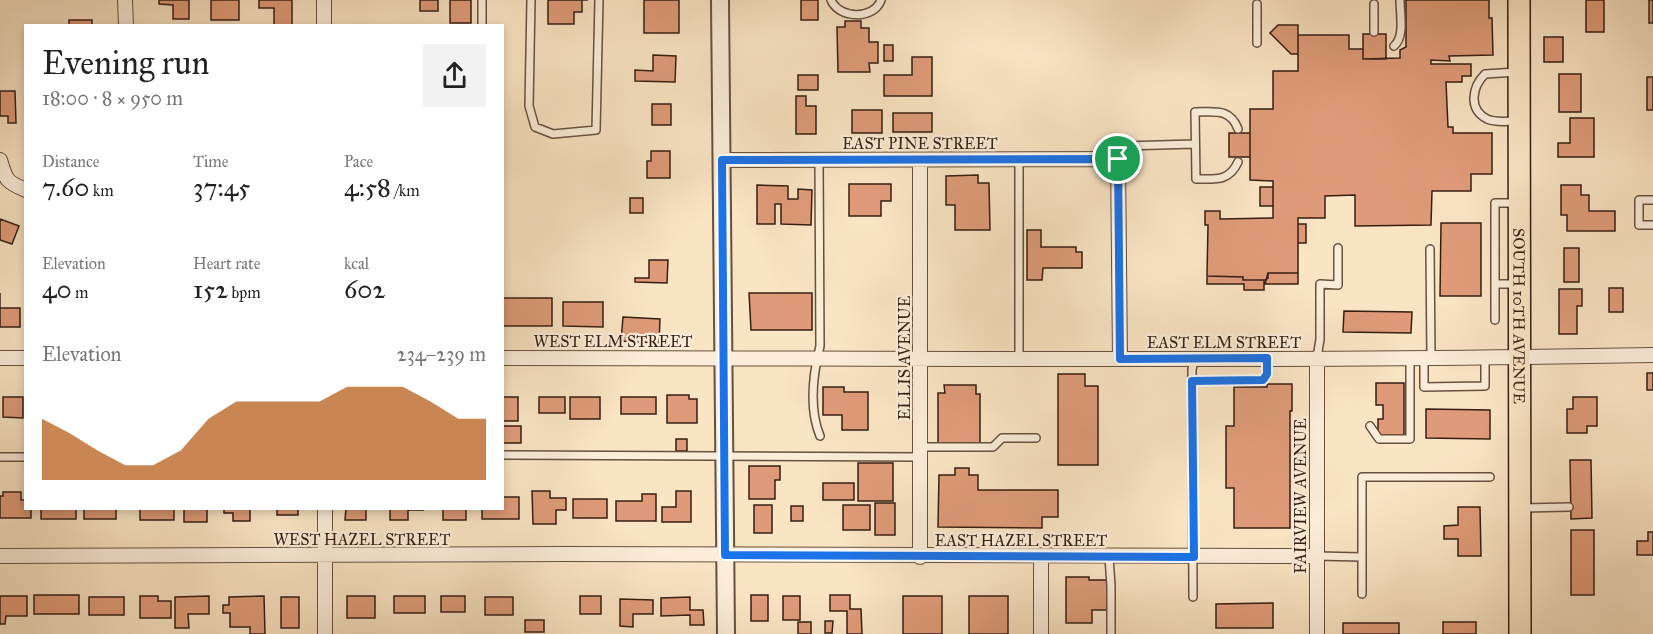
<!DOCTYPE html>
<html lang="en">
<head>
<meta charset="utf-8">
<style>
  :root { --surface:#fff; --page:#f2f2f2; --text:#222; --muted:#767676; --accent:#b45309 }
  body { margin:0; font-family:"IM FELL Great Primer",serif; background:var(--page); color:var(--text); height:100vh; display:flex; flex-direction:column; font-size:22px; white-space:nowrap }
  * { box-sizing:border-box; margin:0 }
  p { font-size:20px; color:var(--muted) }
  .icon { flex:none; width:33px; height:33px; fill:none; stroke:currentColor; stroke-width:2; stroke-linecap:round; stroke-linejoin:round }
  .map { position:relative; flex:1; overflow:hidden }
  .details { position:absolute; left:24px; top:24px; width:480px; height:486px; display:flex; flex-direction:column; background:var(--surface); border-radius:0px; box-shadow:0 3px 9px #0003 }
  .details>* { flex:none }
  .pin { position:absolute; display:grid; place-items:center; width:51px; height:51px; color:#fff; margin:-26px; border:3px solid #fff; border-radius:50%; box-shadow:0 2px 6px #0007 }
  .round { display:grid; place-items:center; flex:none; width:63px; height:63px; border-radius:0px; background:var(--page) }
  .overview { display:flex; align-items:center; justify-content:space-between; height:102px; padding:0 18px }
  h1 { font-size:33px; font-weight:600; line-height:45px }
  .figures { display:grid; grid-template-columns:repeat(3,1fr); gap:9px; height:102px; padding:6px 18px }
  .figures div { display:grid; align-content:center }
  .figures b { font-size:26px; font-weight:600 }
  .figures small { font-size:16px; font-weight:400 }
  .figures p { font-size:16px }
  .chart { height:168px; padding:12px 18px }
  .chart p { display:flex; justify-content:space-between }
  .chart svg { width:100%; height:108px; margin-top:6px; fill:var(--accent); opacity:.7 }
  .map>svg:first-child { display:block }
  .building { fill:#df9b79; stroke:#361e12; stroke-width:1.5 }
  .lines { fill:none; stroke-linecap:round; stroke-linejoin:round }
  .service-casing { stroke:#67503e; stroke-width:10 }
  .minor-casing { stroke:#67503e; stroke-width:16 }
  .tertiary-casing { stroke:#67503e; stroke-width:20 }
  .primary-casing { stroke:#361e12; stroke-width:24 }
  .service { stroke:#fbedd9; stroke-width:7 }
  .minor { stroke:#fbedd9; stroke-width:14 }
  .tertiary { stroke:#fbedd9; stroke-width:16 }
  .primary { stroke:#f9e4c4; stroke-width:21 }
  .route-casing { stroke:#fff; stroke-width:12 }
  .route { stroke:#1a73e8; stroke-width:8 }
  .labels { text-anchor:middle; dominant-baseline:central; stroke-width:4.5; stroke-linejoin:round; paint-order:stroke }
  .street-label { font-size:16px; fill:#361e12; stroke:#fbedd9 }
</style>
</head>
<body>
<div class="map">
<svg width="1653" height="634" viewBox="0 0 1653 634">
  <rect width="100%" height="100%" fill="#f9e4c4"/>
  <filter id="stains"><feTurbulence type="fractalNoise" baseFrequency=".00333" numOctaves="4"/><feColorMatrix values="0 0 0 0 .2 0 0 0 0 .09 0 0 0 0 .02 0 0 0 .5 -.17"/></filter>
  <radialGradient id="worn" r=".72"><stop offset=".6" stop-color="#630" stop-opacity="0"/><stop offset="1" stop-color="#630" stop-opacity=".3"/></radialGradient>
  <path class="building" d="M159,0h30v19h-16v-14l-14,-1z
    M211,0h28v20h-28z
    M259,0h33v26h-18v-18h-15z
    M420,0h18v11h-18z
    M450,0h21v23h-21z
    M548,0h40h-6v12h-8v12h-26z
    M644,0h35v33h-35z
    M801,0h17v20h-17z
    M1406,0h83v18h3l1,37 -44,1 1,5 -19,-1v4h40v12h-9v6h-16l2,45h5v6h39v41h-21v17h-39l-1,34 -76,1v-31l-30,1v22h-27v55h-30v5l-3,2h-22v-3l-36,-1 1,-51h-3v-14h15v8l53,-1v-37l-23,-1v-71h23v-38h25v-36h51v14h14v10l37,-1v-8l6,-3z
    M1586,0h18v32h-18z
    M1649,0h4v23h-4z
    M69,20h23v6h-23z
    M845,21h16v7h8v14h9v21h-9l1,9h-32l-1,-45h8z
    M1278,25h20v29h-7l-21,-21z
    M1363,34h23v25h-23z
    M1544,37h19v25h-19z
    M884,45h9v16h-9z
    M653,55l23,1 -1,26 -40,-1v-11l18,1z
    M912,57h20v39h-48v-21h28z
    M1559,74h22v38h-22z
    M798,75h20v15h-20z
    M1647,77h6v33h-6z
    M0,91h15l1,32h-8v-7h-8z
    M796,96h10v10h10v28h-20z
    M652,104h19v21h-19z
    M852,110h30v23h-30z
    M893,113h39v19h-39z
    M1570,118h24v39h-36v-14h12z
    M1229,133h21v24h-21z
    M651,151h19v27h-23v-17h4z
    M978,175v8h11l1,47h-35v-25h-9v-29z
    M849,184h42v17h-10v15h-32z
    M757,185l31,1v13h10v-10l14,1 -1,35 -30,-1v-20h-6v20h-18z
    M1561,185h20v10h8v16h26v20h-48v-16h-6z
    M1260,187h13v19h-13z
    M630,198h13v15h-13z
    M0,219l19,7 -7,18 -12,-4z
    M1441,223h40v73h-41z
    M1298,224h8v19h-8z
    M1027,230h14v17h35v5h6v16h-39l-1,12h-15z
    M1564,248h15v34h-15z
    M649,260h19l-1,23 -32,-1v-4h14z
    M1268,273h30v11h-33z
    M1207,276l36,1v3h21v10h-20v-6h-37z
    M1609,288h14v24h-14z
    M1559,289h23v17h-5v28h-18z
    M0,293v15h20v19h-20z
    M749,293h63v37h-61z
    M502,298h50v28h-50z
    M563,302h40v25l-40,-1z
    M1344,311l68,1 -1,21 -68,-1z
    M623,317l37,2 -1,24 -38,-2z
    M1647,373h6v17h-6z
    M1058,374h27v12h13v79h-40z
    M1376,383h28v52h-26v-16h5v-14h-7z
    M1267,384h25v27h-2v117h-56v-40h-8v-62h8v-39h33z
    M944,385h32v9h4v49h-42v-50h7z
    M823,387h21v5h24v38h-26v-15h-19z
    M667,395h22v4h8v24h-30z
    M3,397h20v21l-20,-1z
    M502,397h16v24h-16z
    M539,397h26v16h-26z
    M570,397h30v22h-30z
    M621,397h35v17h-35z
    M1573,397h24v29h-10v7h-20v-24h6z
    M1426,409l64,1v29l-64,-1z
    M502,426h19v17h-19z
    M676,439h11v12h-11z
    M1570,460h21l1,58 -21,1z
    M858,463h35v38h-35z
    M749,466h31v14h-5v19h-26z
    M955,468h14v7h9v15h80v27h-16v11l-104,-1 1,-52h16z
    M823,483h31v17h-31z
    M532,491h18v7h16v12h-10v14h-23z
    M676,491h15v31h-29v-15h14z
    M3,492h18v8h5v8h5v10h-31v-22h3z
    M642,494h14v27h-40v-20h26z
    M502,497h17v22h-37v-11h20z
    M573,499h34v19h-34z
    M875,503h20v32h-20z
    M754,505h18v28h-18z
    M843,505h27v25h-27z
    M791,506h12v15h-12z
    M1458,507h22l1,49h-23v-17h-14v-13l14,-1z
    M41,508h35v11h-35z
    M84,508h32v11h-32z
    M140,508h34v12h-34z
    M184,508h23v14h-23z
    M224,508h26v13h-17v-8h-9z
    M277,508h21v7h-21z
    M346,508h20v12h-21z
    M390,508h33v2h-15v10h-18z
    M443,508h23v12h-23z
    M1571,530h23v65h-23z
    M1648,532h5v23h-16v-14h11z
    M1066,577h23v3h19v30h-16v13h-26z
    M34,595h45v19h-45z
    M751,595h17v26h-17z
    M830,595h20v14h11l1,25h-15v-23h-17z
    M0,596h27v20h-21l-1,8h-5z
    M140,596h18v5h13v17h-31z
    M209,596v18h-21l1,14h-14v-31z
    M264,596l1,38h-15v-7h-20v-14h-7v-8h6v-8z
    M347,596h28v22h-28z
    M394,596h31v17h-31z
    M441,596h24v16h-24z
    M580,596h21v18h-21z
    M783,596h17v24h-17z
    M903,596h39v38h-39z
    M969,596h39v38h-39z
    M89,597h35v18h-35z
    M281,597h18v31h-18z
    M485,597h28v18h-28z
    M690,597v13h13l1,15h-14v-10l-29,1v-18z
    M620,599l33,1v14h-20v13l-13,-1z
    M1273,603v25h-57v-24z
    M525,620h19v12h-19z
    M825,621h8l-1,12h-7z
    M798,622h13v12h-13z
    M1443,622h33v12h-33z
    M1343,623h56v11h-56z"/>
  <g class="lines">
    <defs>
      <path id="service" d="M531,0l-2,106 6,21 18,7 43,-4 3,-130
        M831,0c8,19 43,20 50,0
        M1257,4v39
        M1374,4v28
        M482,26v-26
        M1394,46c11,-9 6,-32 6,-46
        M1516,121c-9,0 -20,2 -29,-2 -19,-10 -15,-32 -2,-45l32,-2
        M1118,159l6,-13 71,-2
        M819,160l1,186c-7,28 -11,63 0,90
        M1238,162c-9,20 -23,17 -42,17l-1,-67c20,0 35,-4 43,17
        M1653,200h-14v25h14
        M1430,249l1,109
        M1495,284h21
        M1495,320v-117h22
        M1317,358l3,-19v-55l18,1v-37
        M1424,358v29l61,-1v-28
        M1019,359v-199
        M1192,381l71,-1 4,-6v-15
        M1370,426l9,13h31v-81
        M920,447h73l9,-9h34
        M502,455l418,2
        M0,457h26
        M1522,508l47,-1
        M1317,556l45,1v-80h128
        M1109,557l2,29v48
        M1362,557v37
        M1193,597l-1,-227 2,-11"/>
      <path id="minor" d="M125,0l1,26
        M324,0v26
        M0,160c6,20 6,22 26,30
        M722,160l396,-1 2,200
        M920,160v397
        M0,358h26
        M502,358c384,0 768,4 1151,-3
        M1317,358v276
        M325,508v126
        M0,556l563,-2 754,2
        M1041,557v77"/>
      <path id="tertiary" d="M720,0l6,634"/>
      <g id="primary">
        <path id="s1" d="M1519,0l1,634"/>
      </g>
    </defs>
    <use href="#service" class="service-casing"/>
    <use href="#minor" class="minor-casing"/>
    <use href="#tertiary" class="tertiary-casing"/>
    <use href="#primary" class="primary-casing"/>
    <use href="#service" class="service"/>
    <use href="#minor" class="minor"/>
    <use href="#tertiary" class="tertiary"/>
    <use href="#primary" class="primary"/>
  </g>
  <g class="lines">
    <defs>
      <path id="route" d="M1118,159l2,200 147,-1v16l-4,6 -71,1 2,176 -469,-2 -3,-395z"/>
    </defs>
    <use href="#route" class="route-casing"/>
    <use href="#route" class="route"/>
  </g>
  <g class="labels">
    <g class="street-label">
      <text x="920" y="143">EAST PINE STREET</text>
      <text stroke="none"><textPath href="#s1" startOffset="316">SOUTH 10TH AVENUE</textPath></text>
      <text x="613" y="341">WEST ELM STREET</text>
      <text x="1224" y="342">EAST ELM STREET</text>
      <text transform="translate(904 358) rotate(-90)">ELLIS AVENUE</text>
      <text transform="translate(1300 496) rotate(-90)">FAIRVIEW AVENUE</text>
      <text x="362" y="539">WEST HAZEL STREET</text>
      <text x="1021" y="540">EAST HAZEL STREET</text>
    </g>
  </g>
  <rect width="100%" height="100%" filter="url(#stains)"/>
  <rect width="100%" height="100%" fill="url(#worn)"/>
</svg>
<div class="pin" style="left:1118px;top:159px;background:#1e9e55"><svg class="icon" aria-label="arrive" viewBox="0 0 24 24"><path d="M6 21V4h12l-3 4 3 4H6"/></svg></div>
<section class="details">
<div class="overview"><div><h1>Evening run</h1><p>18:00 · 8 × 950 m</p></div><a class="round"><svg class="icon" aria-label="share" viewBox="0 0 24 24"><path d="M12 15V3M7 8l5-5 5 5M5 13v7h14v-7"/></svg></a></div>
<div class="figures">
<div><p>Distance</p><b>7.60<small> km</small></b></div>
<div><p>Time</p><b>37:45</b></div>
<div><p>Pace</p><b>4:58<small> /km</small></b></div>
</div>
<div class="figures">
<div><p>Elevation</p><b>40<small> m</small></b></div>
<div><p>Heart rate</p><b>152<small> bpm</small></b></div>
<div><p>kcal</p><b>602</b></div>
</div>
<div class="chart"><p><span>Elevation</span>234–239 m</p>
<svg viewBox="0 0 160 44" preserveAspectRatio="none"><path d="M0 44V19L10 25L20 32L30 38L40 38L50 32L60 19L70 12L80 12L90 12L100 12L110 6L120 6L130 6L140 12L150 19L160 19V44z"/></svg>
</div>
</section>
</div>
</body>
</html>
